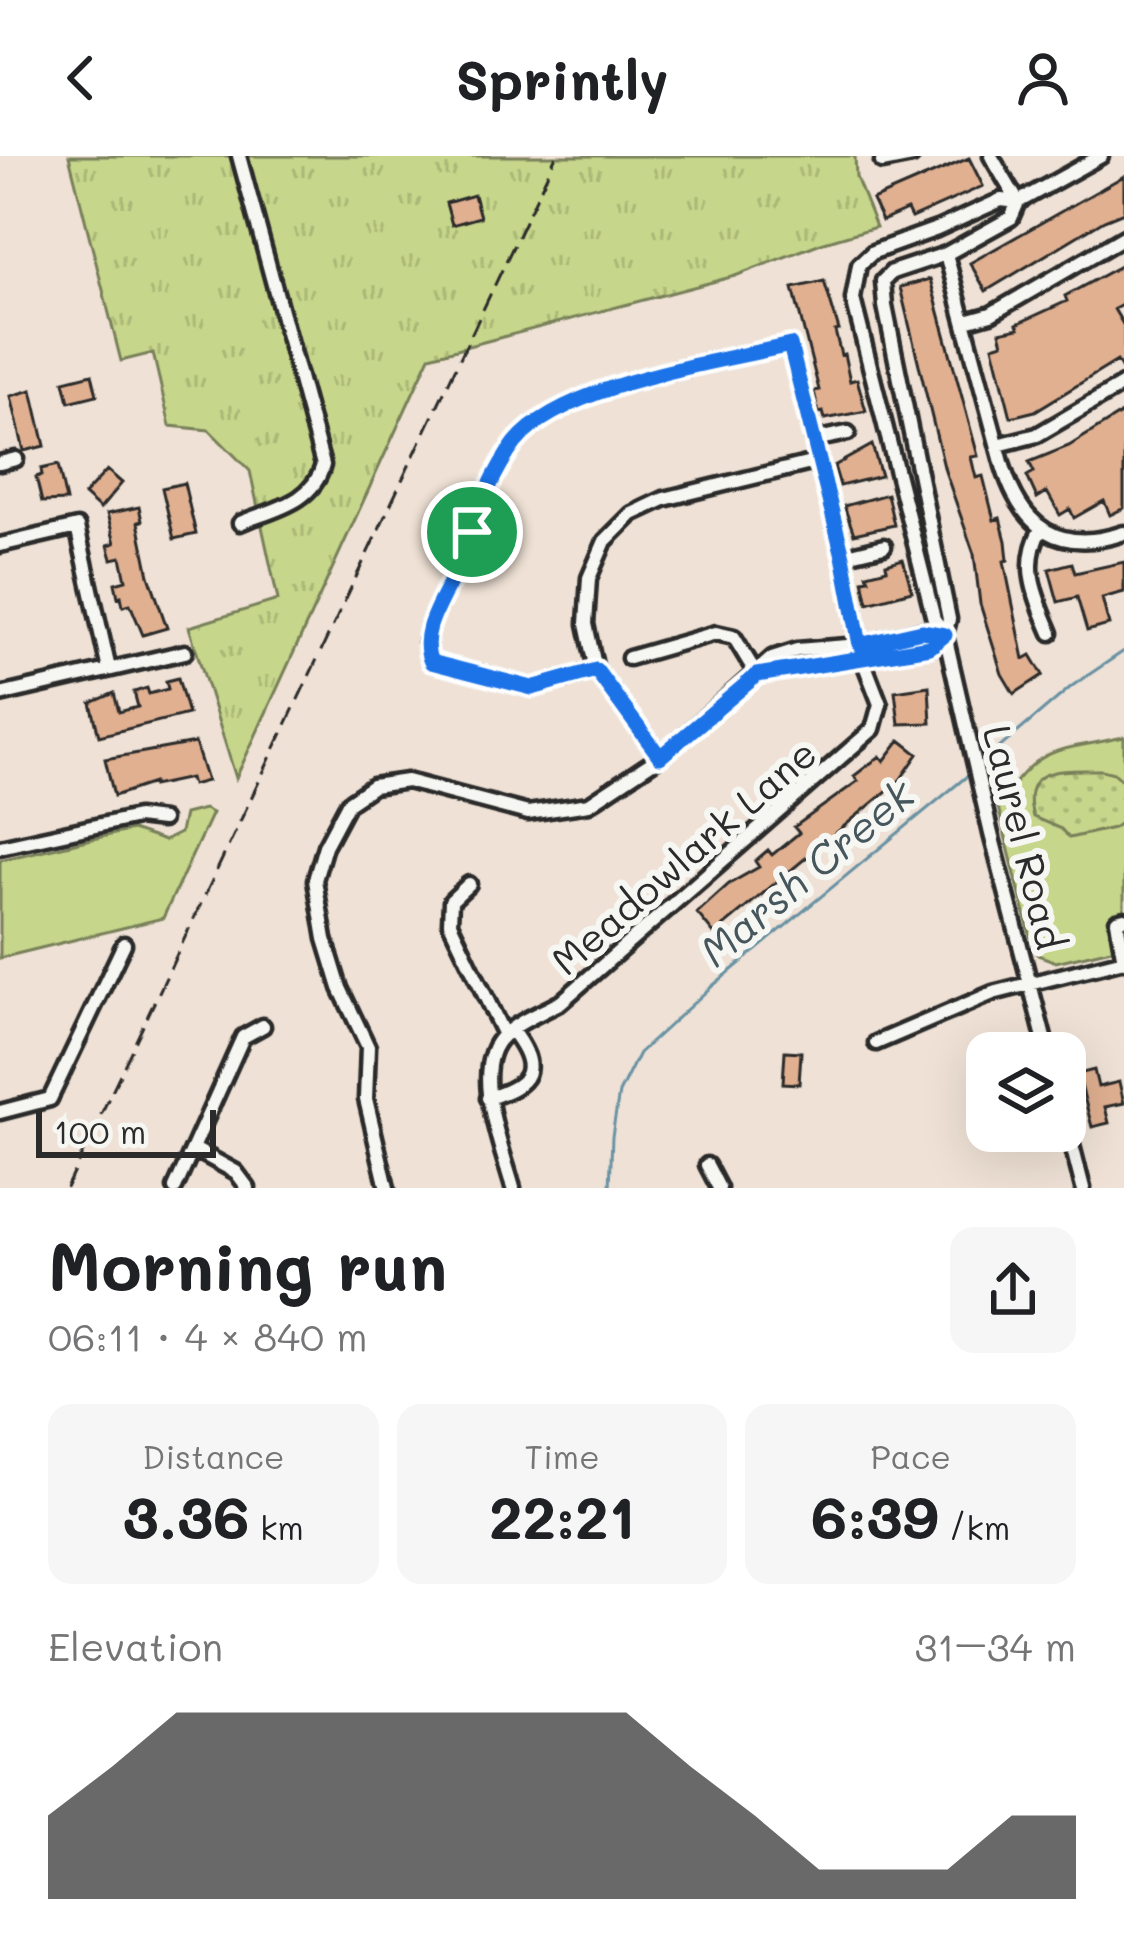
<!DOCTYPE html>
<html lang="en">
<head>
<meta charset="utf-8">
<style>
  :root { --surface:#fff; --page:#f6f6f6; --text:#202124; --muted:#757577; --accent:#2b2b2b }
  body { margin:0; font-family:Mali,sans-serif; background:var(--page); color:var(--text); height:100vh; display:flex; flex-direction:column; font-size:45px; white-space:nowrap }
  * { box-sizing:border-box; margin:0 }
  p { font-size:39px; color:var(--muted) }
  .icon { flex:none; width:66px; height:66px; fill:none; stroke:currentColor; stroke-width:2; stroke-linecap:round; stroke-linejoin:round }
  .map { position:relative; height:1032px; overflow:hidden }
  .panel { display:flex; flex-direction:column; background:var(--surface); flex:1 }
  .panel>* { flex:none }
  .controls { position:absolute; left:966px; top:876px; display:grid; gap:24px }
  .controls a { display:grid; place-items:center; width:120px; height:120px; border-radius:24px; background:var(--surface); box-shadow:0 12px 48px #0002; font-size:60px }
  .scale { position:absolute; left:36px; bottom:30px; width:180px; box-sizing:border-box; padding-left:12px; border:6px solid #2b2b2b; border-top:0; font-size:33px; line-height:42px; white-space:nowrap; color:#2b2b2b; -webkit-text-stroke:9px #f6f6f2; paint-order:stroke }
  .pin { position:absolute; display:grid; place-items:center; width:102px; height:102px; color:#fff; margin:-51px; border:6px solid #fff; border-radius:50%; box-shadow:0 3px 12px #0007 }
  .round { display:grid; place-items:center; flex:none; width:126px; height:126px; border-radius:24px; background:var(--page) }
  .summary { display:flex; align-items:center; justify-content:space-between; height:204px; padding:0 48px }
  h1 { font-size:66px; font-weight:700; line-height:90px }
  .stats { display:grid; grid-template-columns:repeat(3,1fr); gap:18px; height:204px; padding:12px 48px }
  .stats div { display:grid; align-content:center; border-radius:24px; background:var(--page); text-align:center }
  .stats b { font-size:60px; font-weight:700 }
  .stats small { font-size:33px; font-weight:400 }
  .stats p { font-size:33px }
  .chart { height:336px; padding:24px 48px }
  .chart p { display:flex; justify-content:space-between }
  .chart svg { width:100%; height:216px; margin-top:12px; fill:var(--accent); opacity:.7 }
  header { display:flex; justify-content:space-between; align-items:center; height:156px; padding:0 48px; background:var(--surface); font-size:54px; font-weight:700 }
  .map>svg:first-child { display:block }
  .grass { fill:url(#grass-tufts); stroke:#78805a; stroke-width:3 }
  .park { fill:#c6d68a; stroke:#78805a; stroke-width:3 }
  .garden { fill:url(#garden-dots); stroke:#78805a; stroke-width:3 }
  .lines { fill:none; stroke-linecap:round; stroke-linejoin:round }
  .stream { stroke:#6992a4; stroke-width:3 }
  .building { fill:#e0b091; stroke:#2b2b2b; stroke-width:3 }
  .minor-casing { stroke:#2b2b2b; stroke-width:21 }
  .minor { stroke:#f6f6f2; stroke-width:12 }
  .rail { stroke:#2b2b2b; stroke-width:3; stroke-dasharray:18 9; stroke-linecap:butt }
  .route-casing { stroke:#fff; stroke-width:24 }
  .route { stroke:#1a73e8; stroke-width:15 }
  .labels { text-anchor:middle; dominant-baseline:central; stroke-width:12; stroke-linejoin:round; paint-order:stroke }
  .street-label { font-size:39px; fill:#2b2b2b; stroke:#f6f6f2 }
  .water-label { font-size:42px; font-style:italic; fill:#45565d; stroke:#f6f6f2 }
</style>
</head>
<body>
<header><svg class="icon" aria-label="back" viewBox="0 0 24 24"><path d="M15 5l-7 7 7 7"/></svg>Sprintly<svg class="icon" aria-label="person" viewBox="0 0 24 24"><circle cx="12" cy="8" r="4"/><path d="M4 21q1-7 8-7t8 7"/></svg></header>
<div class="map">
<svg width="1124" height="1032" viewBox="0 0 1124 1032">
  <defs>
    <pattern id="grass-tufts" width="24" height="20" patternUnits="userSpaceOnUse" patternTransform="scale(3)"><rect width="24" height="20" fill="#c6d68a"/><path d="M3 7l-1-3M5 7V3M7 7l1-3M15 17l-1-3M17 17v-4M19 17l1-3" fill="none" stroke="#aab877"/></pattern>
    <pattern id="garden-dots" width="8" height="8" patternUnits="userSpaceOnUse" patternTransform="scale(3)"><rect width="8" height="8" fill="#c6d68a"/><path d="M2 2h.1M6 6h.1" fill="none" stroke="#aab877" stroke-width="1.8" stroke-linecap="round"/></pattern>
  </defs>
  <rect width="100%" height="100%" fill="#efe1d5"/>
  <filter id="ink" filterUnits="userSpaceOnUse"><feTurbulence type="fractalNoise" baseFrequency=".00833" numOctaves="2"/><feDisplacementMap in="SourceGraphic" scale="24" xChannelSelector="R" yChannelSelector="G"/><feConvolveMatrix kernelMatrix="1 2 1 2 8 2 1 2 1" color-interpolation-filters="sRGB"/></filter>
  <g filter="url(#ink)">
    <path class="grass" d="M69,0h786l1,21 20,50 -55,16 -86,33 -305,80 -194,422 -47,-151 89,-27 -28,-129 -41,-41 -39,-4 -17,-73 -32,8z"/>
    <path class="park" d="M1124,581v209l-68,16 -18,-7 -7,-17 -33,-131c41,-64 57,-55 126,-70z
      M204,653l8,4 -49,105 -163,40v-98l132,-30 32,11 16,-8 4,-19z"/>
    <path class="garden" d="M1102,614l12,3 9,8 -1,41 -9,6 -44,10 -8,-9 -28,-12c-15,-54 33,-46 69,-47z"/>
    <g class="lines">
      <path class="stream" d="M978,610l94,-80 52,-35
        M610,1032l2,-52 7,-43 20,-40 71,-65 262,-216"/>
    </g>
    <path class="building" d="M969,2l14,28 -72,32 -4,-8 -25,11 -10,-21z
      M1124,20v36l-20,8 -118,71 -16,-28z
      M474,39l6,22 -28,8 -6,-22z
      M1124,108v40l-10,5 10,17v47l-7,-12 -82,50 -24,6 -18,-71 10,-3 -3,-11 19,-4 -2,-4 50,-23 -2,-5z
      M930,123l48,177 -7,1 5,21 7,-2 11,44 6,-2 6,23 2,19 -4,1 20,98 7,-4 12,20 -29,19 -12,-20 -22,-70 -6,-50 -29,-83 -45,-184z
      M824,125l15,49 -4,1 6,24 3,-1 6,27 7,-2 9,32 -41,8 -2,-7 -4,1 -5,-22 5,-1 -26,-102z
      M92,218l5,21 -28,7 -5,-21z
      M32,234l13,56 -21,5 -13,-55z
      M1124,256v96l-14,7 -6,-14 -30,17 -4,-9 -10,6 -13,-23 -10,6 -10,-22 7,-4 -5,-10 40,-16z
      M872,289l9,31 -41,10 -6,-20z
      M58,309l8,36 -24,1 -6,-25 6,-2 -1,-6z
      M107,314l15,13 -22,26 -16,-14z
      M184,327l12,51 -22,5 -12,-51z
      M887,338l7,31 -40,9 -10,-28z
      M139,351l3,14 -4,1 11,53 18,53 -24,7 -13,-31 -7,2 -2,-10 -3,1 -3,-14 11,-3 -5,-23 -9,2 -4,-14 7,-2 -8,-29z
      M903,403l9,32 -44,12 -5,-23 6,-1 -2,-5 20,-5 -1,-5z
      M1124,406v30l-22,6 7,27 -22,6 -10,-34 -19,5 -9,-33 23,-6 3,10z
      M178,522l10,36 -89,22 -8,-33 23,-10 5,19 19,-5 -4,-15 13,-4 2,6 19,-5 -2,-8z
      M929,530l2,37 -32,1 -4,-33z
      M900,584l18,14 -18,26 -186,154 -17,-21 32,-29 30,-17 -4,-6 13,-11 4,5 27,-22 -5,-6 64,-46 -4,-5 26,-20 4,5z
      M195,587l12,38 -15,4 -2,-7 -37,8v-3l-39,13 -9,-37z
      M785,895l16,1 -2,32 -16,-1z
      M1094,914l4,17 21,-5 5,21 -19,4 4,16 -17,4 -14,-53z"/>
    <g class="lines">
      <defs>
        <path id="minor" d="M239,0l84,309c-10,38 -49,44 -83,58
          M991,0l27,46
          M882,6l30,-6
          M946,98l57,212c19,62 56,89 121,67
          M966,165l25,-7 133,-77
          M813,284l35,-7
          M998,289l39,-10 87,-51
          M0,307l16,-4
          M1041,373c-21,37 -5,68 10,104
          M0,389l77,-18 32,142
          M843,400l41,-10
          M945,479l4,-16 -64,-313 -2,-25 9,-9 54,-18 65,-36 7,-16
          M629,502l87,-25 18,4 23,38
          M757,519l173,-28 15,-12
          M0,539l185,-43
          M660,601l-64,-87 -10,-46 3,-46 16,-37 27,-27 32,-15 155,-38
          M0,691l137,-30 25,3
          M469,728l-18,17 -1,22 54,112
          M1124,763l-7,2 7,40
          M876,887l117,-50 131,-33
          M1048,897l-57,-219 -46,-199 -11,-16 -81,-320 6,-34 14,-13 64,-23 64,-29 17,2 83,-46
          M488,942c44,-13 53,-29 24,-67
          M0,956l50,-13 74,-155
          M1065,962l18,70
          M194,993l42,23 12,16
          M707,1009l12,23
          M175,1032l68,-151 20,-11
          M387,1032l-21,-89 2,-52 -28,-59 -15,-49 -10,-59 10,-34 23,-43 25,-17 34,-5 121,32 61,-9 71,-47 112,-99 25,-8 63,-5 62,-15 23,5
          M513,1032c-10,-38 -45,-122 -9,-153 15,-14 39,-23 57,-33l312,-273 7,-25 -17,-44 -20,-104 -53,-211c-72,17 -230,39 -275,98 -28,36 -41,83 -58,125 -12,29 -41,63 -26,94l101,26 64,-18"/>
      </defs>
      <use href="#minor" class="minor-casing"/>
      <use href="#minor" class="minor"/>
      <path class="rail" d="M66,1032l490,-1032"/>
    </g>
  </g>
  <g class="lines" filter="url(#ink)">
    <defs>
      <path id="route" d="M790,189l53,211 17,89 62,-14 23,4 -15,12 -173,28 -97,82 -64,-87 -64,18 -101,-26c-14,-31 14,-65 26,-94 17,-42 30,-88 58,-125 46,-59 203,-81 275,-98z"/>
    </defs>
    <use href="#route" class="route-casing"/>
    <use href="#route" class="route"/>
  </g>
  <g class="labels">
    <g class="street-label">
      <text transform="translate(1025 681) rotate(76)">Laurel Road</text>
      <text transform="translate(683 700) rotate(-41)">Meadowlark Lane</text>
    </g>
    <g class="water-label">
      <text transform="translate(806 716) rotate(-40)">Marsh Creek</text>
    </g>
  </g>
</svg>
<div class="controls">
<a><svg class="icon" aria-label="layers" viewBox="0 0 24 24"><path d="M12 4l9 5-9 5-9-5zM3 14l9 5 9-5"/></svg></a>
</div>
<div class="scale">100 m</div>
<div class="pin" style="left:472px;top:376px;background:#1e9e55"><svg class="icon" aria-label="arrive" viewBox="0 0 24 24"><path d="M6 21V4h12l-3 4 3 4H6"/></svg></div>
</div>
<section class="panel">
<div class="summary"><div><h1>Morning run</h1><p>06:11 · 4 × 840 m</p></div><a class="round"><svg class="icon" aria-label="share" viewBox="0 0 24 24"><path d="M12 15V3M7 8l5-5 5 5M5 13v7h14v-7"/></svg></a></div>
<div class="stats">
<div><p>Distance</p><b>3.36<small> km</small></b></div>
<div><p>Time</p><b>22:21</b></div>
<div><p>Pace</p><b>6:39<small> /km</small></b></div>
</div>
<div class="chart"><p><span>Elevation</span>31–34 m</p>
<svg viewBox="0 0 160 44" preserveAspectRatio="none"><path d="M0 44V27L10 17L20 6L30 6L40 6L50 6L60 6L70 6L80 6L90 6L100 17L110 27L120 38L130 38L140 38L150 27L160 27V44z"/></svg>
</div>
</section>
</body>
</html>
